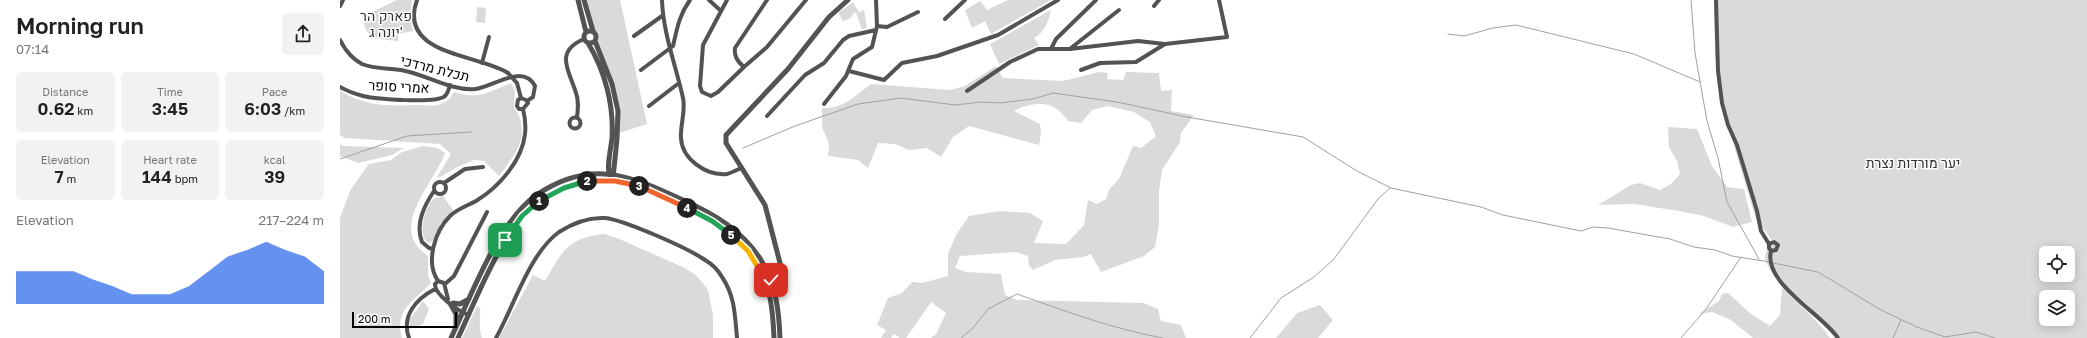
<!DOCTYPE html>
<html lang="en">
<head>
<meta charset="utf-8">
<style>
  :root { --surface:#fff; --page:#f2f2f2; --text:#222; --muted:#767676; --accent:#2563eb }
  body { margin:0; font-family:"Golos Text",Heebo,sans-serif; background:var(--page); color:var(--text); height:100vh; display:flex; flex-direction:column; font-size:15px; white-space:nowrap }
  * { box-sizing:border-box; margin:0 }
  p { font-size:13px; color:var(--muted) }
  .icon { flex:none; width:22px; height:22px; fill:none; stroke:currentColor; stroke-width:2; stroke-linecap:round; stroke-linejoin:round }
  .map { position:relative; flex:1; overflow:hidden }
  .drawer { display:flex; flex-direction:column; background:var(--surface); width:340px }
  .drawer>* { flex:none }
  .controls { position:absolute; left:1699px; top:246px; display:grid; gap:8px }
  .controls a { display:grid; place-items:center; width:36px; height:36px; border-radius:6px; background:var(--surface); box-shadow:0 2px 10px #0003; font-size:20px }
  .scale { position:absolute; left:12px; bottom:10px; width:105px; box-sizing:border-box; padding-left:4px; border:2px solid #000; border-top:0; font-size:11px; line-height:14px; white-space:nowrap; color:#000; -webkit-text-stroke:3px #fff; paint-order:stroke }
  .pin { position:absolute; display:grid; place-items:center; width:34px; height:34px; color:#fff; margin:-17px; border-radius:8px; box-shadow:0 2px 6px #0006 }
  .km { position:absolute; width:20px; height:20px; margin:-10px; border-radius:50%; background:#222; color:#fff; font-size:11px; line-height:20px; text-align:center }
  .round { display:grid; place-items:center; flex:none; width:42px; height:42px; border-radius:6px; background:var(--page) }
  .summary { display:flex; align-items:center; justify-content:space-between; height:68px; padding:0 16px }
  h1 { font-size:22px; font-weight:600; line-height:30px }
  .stats { display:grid; grid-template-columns:repeat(3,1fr); gap:6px; height:68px; padding:4px 16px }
  .stats div { display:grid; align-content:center; border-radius:6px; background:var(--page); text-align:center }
  .stats b { font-size:17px; font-weight:600 }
  .stats small { font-size:11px; font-weight:400 }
  .stats p { font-size:11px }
  .chart { height:112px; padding:8px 16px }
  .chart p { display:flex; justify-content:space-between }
  .chart svg { width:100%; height:72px; margin-top:4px; fill:var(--accent); opacity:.7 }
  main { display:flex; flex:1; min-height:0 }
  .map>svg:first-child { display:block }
  .green { fill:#dadada; fill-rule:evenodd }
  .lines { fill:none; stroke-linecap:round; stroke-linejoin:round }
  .stream { stroke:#a1a1a1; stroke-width:1 }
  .minor { stroke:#535353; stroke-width:4 }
  .tertiary { stroke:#535353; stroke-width:5 }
  .minor-bridge { stroke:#535353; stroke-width:4 }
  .split-1-casing { stroke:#fff; stroke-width:8 }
  .split-2-casing { stroke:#fff; stroke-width:8 }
  .split-3-casing { stroke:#fff; stroke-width:8 }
  .split-4-casing { stroke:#fff; stroke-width:8 }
  .split-5-casing { stroke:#fff; stroke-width:8 }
  .split-6-casing { stroke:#fff; stroke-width:8 }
  .split-7-casing { stroke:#fff; stroke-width:8 }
  .split-1 { stroke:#22a559; stroke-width:5 }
  .split-2 { stroke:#22a559; stroke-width:5 }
  .split-3 { stroke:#f0652b; stroke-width:5 }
  .split-4 { stroke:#f0652b; stroke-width:5 }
  .split-5 { stroke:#22a559; stroke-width:5 }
  .split-6 { stroke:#f5b400; stroke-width:5 }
  .split-7 { stroke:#f5b400; stroke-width:5 }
  .labels { text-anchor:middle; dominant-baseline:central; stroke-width:3; stroke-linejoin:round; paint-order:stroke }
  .park-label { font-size:14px; fill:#313131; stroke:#fff }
  .street-label { font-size:14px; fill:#000; stroke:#fff }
</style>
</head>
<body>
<main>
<section class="drawer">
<div class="summary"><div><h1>Morning run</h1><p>07:14</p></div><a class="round"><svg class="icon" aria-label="share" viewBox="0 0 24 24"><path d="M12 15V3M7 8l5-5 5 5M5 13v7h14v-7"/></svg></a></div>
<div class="stats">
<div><p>Distance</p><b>0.62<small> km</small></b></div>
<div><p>Time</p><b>3:45</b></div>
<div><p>Pace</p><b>6:03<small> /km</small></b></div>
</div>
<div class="stats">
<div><p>Elevation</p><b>7<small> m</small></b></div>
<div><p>Heart rate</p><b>144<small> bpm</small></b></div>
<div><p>kcal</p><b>39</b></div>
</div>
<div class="chart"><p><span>Elevation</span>217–224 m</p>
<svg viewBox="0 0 160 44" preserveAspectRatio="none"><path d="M0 44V24L10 24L20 24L30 24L40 29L50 33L60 38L70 38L80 38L90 33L100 24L110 15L120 11L130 6L140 11L150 15L160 24V44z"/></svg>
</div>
</section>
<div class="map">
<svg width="1747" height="338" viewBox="0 0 1747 338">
  <rect width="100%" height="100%" fill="#fff"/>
  <path class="green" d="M57,0h15l-2,14 3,17 -15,3v7c-14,-2 -31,0 -34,-18l4,-9z
    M245,0h35l27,124 -28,9 -1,-24 -11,-44 -18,-38z
    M668,0h43l-60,34 -6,-13 -13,7 -7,-18 15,-9 7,9z
    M1374,0h373v338h-249c-9,-11 -19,-22 -29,-32 -14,-13 -34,-25 -42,-42 -4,-8 -1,-17 7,-21l-17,-23 -3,-7 -33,-111 -6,-48zM1706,253h22v22h-22zM1706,297h22v22h-22z
    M513,2l6,10 5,-2 3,18 -5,1 -6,-16 -2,-1 -3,6 -8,3 -5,-8z
    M137,7l9,1 -1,15 -9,-1z
    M711,10c-3,12 -6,22 -17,28l5,7 -40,19 -9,-20z
    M656,66l7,12 60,3 36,-9 9,1 -1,6 16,1 3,-8 33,1 2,18 11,-1 -1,21 23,4 -13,18 -1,9 -18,28 -3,21v34l-4,22 -11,9 -43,16 -10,-18 -8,3 -28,3 -22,10 -4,-4 -1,-10 -12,-4 -56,4 -5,12 11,4 35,2 4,21 12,5 126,3 15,6 3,12 20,4 5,13h-255l5,-4 10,-21 -15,-11 -25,36h-6l-6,-4 -3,4h-10l5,-8 -9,-5 11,-27 14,-5 10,-11 10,1 26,-7v-22l8,-19 13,-19 31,-5 30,2 13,8 -9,22 32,1 18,-19 4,-25 9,4 9,-5 3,-9 10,-11 14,-33 8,2 15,-12 -6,-14 -16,-10 -26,-6 -16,4 -11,13 -13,-2c-3,-4 -7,-9 -11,-12 -12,-9 -32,-4 -43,2l26,13 1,10 -2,11 -70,-19 -16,11 -12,20 -14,-9 -18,2 -14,-6 -17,-1 -10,25 -10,-8 -30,-4 1,-12 -7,-17v-19c21,1 32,-11 49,-24l79,6 15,-4z
    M171,83l4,8 -1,16c18,28 2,46 -15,69l-15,-15 -10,-1 -17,7 -17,10h-3l14,-23 -11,-10 -95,-6 -5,-3v-45c23,17 51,16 78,15 8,0 18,2 25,-2 5,-2 8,-6 11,-11 24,8 34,0 57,-9z
    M1328,127l29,2 15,37 15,21 17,2 8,33 -19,5 -29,-11 -25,-5 -45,-7 -36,1 33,-20 9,-2 20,7 11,-6 9,-10 -3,-13 -8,-14z
    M0,144l4,2 60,2 -12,7 -34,8 -18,-7z
    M83,146l14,2 8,5c-8,24 -46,63 -30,90 3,5 9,10 13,13v19l3,8c-17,18 -37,27 -29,55h-62v-120l11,-29 18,-25 22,-4 11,-8z
    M103,196l10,14 -12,13 -8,18 -4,2c-13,-7 -4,-35 4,-44z
    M264,234l13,4 68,30 12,8 11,14 5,25v23h-214l34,-63 12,6c17,-29 22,-43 59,-47z
    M1442,287c16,17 35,32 48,51h-77l-22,-18 -19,-8 -13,2 20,-13 3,-7 6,-1 23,21 19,12 10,-11z
    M83,301l6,8 -6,15 -13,5 -1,-9z
    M980,305l13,15 -15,18h-42l21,-25z
    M137,306l3,2c1,10 -2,21 2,30h-20z"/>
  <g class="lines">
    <path class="stream" d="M1351,0l4,53 12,68 11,37 9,44 32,57
      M1108,34l16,2 29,-8 23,-3 118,29 66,28
      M403,148l52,-22 63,-22 43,-6 54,7 26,-3 19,1 33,-4 20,-6 64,9 70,15 116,20 54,34 34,17 90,19 22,8 78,16 12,-4 15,1 62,11 24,8 21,3 17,6 38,6
      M0,159l67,-23 64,-4
      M1433,263l45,9 63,38 36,17 28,10 31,-5 19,6
      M621,338l12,-10 15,-19 29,-15c48,17 96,35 146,44
      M910,338l31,-40 33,-21 20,-18 44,-60 12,-11
      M1341,338l25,-29 35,-52
      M1553,338l8,-18"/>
    <path class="minor" d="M77,0c-20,55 61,54 91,73
      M322,0c1,33 14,66 21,98 3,13 -3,27 -2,40 1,21 25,38 46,36 4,-1 10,-4 14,-6
      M369,0l12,11
      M387,0l-24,45 -3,41 2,6 9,4 7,-4 26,-25 23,-20 39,-47
      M1376,0l2,71 4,32 6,22 9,20 20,66 4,20 8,13v4l2,3c-8,32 50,62 67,87
      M0,6l3,-6
      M814,6l5,-6
      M605,19l20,-19
      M537,26l10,1 31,-15
      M294,36l28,-20
      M0,40c5,10 12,19 22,24 12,5 27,4 39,6 24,4 49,21 74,19 18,-2 48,-26 60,-3l-2,11 -6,4
      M731,48l48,-38
      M711,49l5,-10 40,-39
      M142,63l7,-26
      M404,67c-7,-6 -10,-11 -9,-19l32,-48
      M301,70l32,-24c4,-17 6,-31 17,-46
      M741,70l19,-7 36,-1 29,-18 62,-7 -8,-37
      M509,71l35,9 18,-17 35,-7 61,-21 60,-35
      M177,83l4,15
      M0,87c7,4 15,7 23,9 13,3 73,8 82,0 3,-3 4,-7 5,-11
      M627,91l43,-29 28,-13h32l68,-8 27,3
      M181,98l-3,2 -1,6 2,3h4
      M181,98l5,2 2,3 -5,6
      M484,104l22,-28 7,-17 19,-12 5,-21 -1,-26
      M309,106l30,-23
      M427,116l38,-41 19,-12 19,-23 6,-4 27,-6
      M229.5 123a5.5 5.5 0 1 1 11 0a5.5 5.5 0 1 1-11 0Z
      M237,118c1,-9 2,-17 -1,-25 -6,-21 -23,-41 8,-54
      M94 188a6 6 0 1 1 12 0a6 6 0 1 1-12 0Z
      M104,183l21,-14 18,-2
      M1429,244l5,-2 4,3 -2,5 -5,1
      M93,249l-4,-1 -7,-6c-7,-18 2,-36 12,-51
      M98,281c-13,-19 -3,-50 12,-65 7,-7 17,-10 26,-15 23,-14 46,-40 49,-67 1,-9 0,-17 -2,-25
      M98,281l-3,3c-1,10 24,28 34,31
      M98,281l6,2 4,16
      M105,284l9,-8 33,-64
      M69,338c-8,-22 7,-39 26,-49
      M156,338c18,-32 33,-84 63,-106 14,-9 29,-15 46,-14 19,2 83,30 100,42 7,4 13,10 17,17 13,19 13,39 15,61"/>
    <path class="tertiary" d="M238,0l8,32
      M244,0l9,31
      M244 37a6 6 0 1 1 12 0a6 6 0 1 1-12 0Z
      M255,41l17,43 6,27 -1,28 -4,39
      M248,43c17,28 26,62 24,95 -1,11 -6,29 -2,39
      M427,275l9,-4 4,-8 -15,-58 -39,-62v-8l62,-66 41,-52 19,-17
      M113,303l7,1 9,-5
      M111,305l5,9v11
      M111,338c20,-42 47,-115 84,-142 55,-38 94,-21 148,4 31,14 59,30 78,60 15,24 18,51 19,78
      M118,338c19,-40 45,-111 81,-136 21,-16 47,-23 73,-22 20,2 37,11 54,19 34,16 69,31 90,64 15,23 17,49 18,75"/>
    <path class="minor-bridge" d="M168,73l9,10"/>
  </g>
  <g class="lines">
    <defs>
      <path id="split-1" d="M165,240l17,-24 17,-15"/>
      <path id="split-2" d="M199,201l25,-13 23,-7"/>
      <path id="split-3" d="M247,181h28l24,5"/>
      <path id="split-4" d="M299,186l48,22"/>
      <path id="split-5" d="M347,208l25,13 19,14"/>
      <path id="split-6" d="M391,235l17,16 15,25"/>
      <path id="split-7" d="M423,276l6,-1 2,5"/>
    </defs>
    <use href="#split-1" class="split-1-casing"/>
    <use href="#split-2" class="split-2-casing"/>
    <use href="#split-3" class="split-3-casing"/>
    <use href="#split-4" class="split-4-casing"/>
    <use href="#split-5" class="split-5-casing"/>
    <use href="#split-6" class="split-6-casing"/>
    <use href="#split-7" class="split-7-casing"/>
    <use href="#split-1" class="split-1"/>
    <use href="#split-2" class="split-2"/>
    <use href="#split-3" class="split-3"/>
    <use href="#split-4" class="split-4"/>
    <use href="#split-5" class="split-5"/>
    <use href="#split-6" class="split-6"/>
    <use href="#split-7" class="split-7"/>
  </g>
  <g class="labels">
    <g class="park-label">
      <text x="46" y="15">פארק הר<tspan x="46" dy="16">יונה ג'</tspan></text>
      <text x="1573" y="162">יער מורדות נצרת</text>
    </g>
    <g class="street-label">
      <text transform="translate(95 68) rotate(14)">תכלת מרדכי</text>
      <text transform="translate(59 86) rotate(3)">אמרי סופר</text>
    </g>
  </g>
</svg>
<div class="controls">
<a><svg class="icon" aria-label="locate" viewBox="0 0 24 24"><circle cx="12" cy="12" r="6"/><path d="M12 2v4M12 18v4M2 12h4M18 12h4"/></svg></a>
<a><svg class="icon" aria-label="layers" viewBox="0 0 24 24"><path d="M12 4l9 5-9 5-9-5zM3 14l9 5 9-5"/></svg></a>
</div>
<div class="scale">200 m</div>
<div class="pin" style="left:165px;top:240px;background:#1e9e55"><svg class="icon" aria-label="arrive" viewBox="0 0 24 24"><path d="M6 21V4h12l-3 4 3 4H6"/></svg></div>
<div class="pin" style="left:431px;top:280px;background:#d93025"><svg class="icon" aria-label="check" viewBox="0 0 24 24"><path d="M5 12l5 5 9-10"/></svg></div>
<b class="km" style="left:199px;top:201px">1</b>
<b class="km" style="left:247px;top:181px">2</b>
<b class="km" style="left:299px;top:186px">3</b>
<b class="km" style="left:347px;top:208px">4</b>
<b class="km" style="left:391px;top:235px">5</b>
</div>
</main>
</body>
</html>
